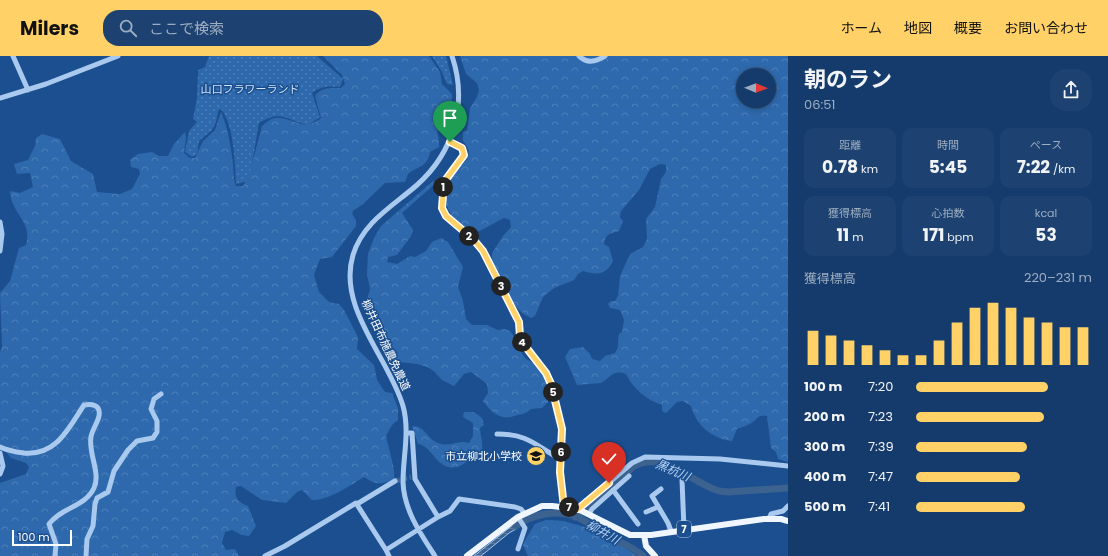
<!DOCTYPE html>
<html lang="ja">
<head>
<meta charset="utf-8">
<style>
  :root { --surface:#143b6b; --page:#1d4271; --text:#f1f3f6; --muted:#9dadc1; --line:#33557e; --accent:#ffd166 }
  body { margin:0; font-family:Poppins,"Noto Sans JP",sans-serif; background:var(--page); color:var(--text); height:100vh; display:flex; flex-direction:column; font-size:15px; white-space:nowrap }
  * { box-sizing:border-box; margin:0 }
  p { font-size:13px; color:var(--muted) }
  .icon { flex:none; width:22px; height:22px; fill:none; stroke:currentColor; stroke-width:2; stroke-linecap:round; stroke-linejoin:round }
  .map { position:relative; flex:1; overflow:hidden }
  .drawer { display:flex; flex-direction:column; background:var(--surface); width:320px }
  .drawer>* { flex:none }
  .needle { width:26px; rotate:91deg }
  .buttons { position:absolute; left:736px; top:12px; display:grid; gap:8px }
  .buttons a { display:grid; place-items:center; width:40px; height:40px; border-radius:50%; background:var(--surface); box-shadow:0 2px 6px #0003,0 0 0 1px var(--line); font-size:20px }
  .scale { position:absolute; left:12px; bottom:10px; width:60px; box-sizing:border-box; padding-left:4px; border:2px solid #fff; border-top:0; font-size:11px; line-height:14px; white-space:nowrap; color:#fff; -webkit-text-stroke:3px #1b4f8f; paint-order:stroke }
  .pin { position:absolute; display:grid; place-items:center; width:34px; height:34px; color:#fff; margin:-41px -17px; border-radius:50% 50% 50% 0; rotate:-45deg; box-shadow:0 0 4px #0007 }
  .pin .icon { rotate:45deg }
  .km { position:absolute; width:20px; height:20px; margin:-10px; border-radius:50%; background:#222; color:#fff; font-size:11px; line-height:20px; text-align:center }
  .round { display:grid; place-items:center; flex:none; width:42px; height:42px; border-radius:16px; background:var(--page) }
  .overview { display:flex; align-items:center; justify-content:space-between; height:68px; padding:0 16px }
  h1 { font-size:22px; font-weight:700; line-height:30px }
  .figures { display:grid; grid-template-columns:repeat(3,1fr); gap:6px; height:68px; padding:4px 16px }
  .figures div { display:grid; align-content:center; border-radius:10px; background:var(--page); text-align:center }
  .figures b { font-size:17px; font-weight:700 }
  .figures small { font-size:11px; font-weight:400 }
  .figures p { font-size:11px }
  .chart { height:112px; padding:8px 16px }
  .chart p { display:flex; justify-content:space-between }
  .chart svg { width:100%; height:72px; margin-top:4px; stroke:var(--accent); stroke-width:6 }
  ul { padding:0 16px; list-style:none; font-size:13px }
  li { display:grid; grid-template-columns:64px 48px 1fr; align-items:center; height:30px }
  li i { height:10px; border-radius:5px; background:var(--accent) }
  header { display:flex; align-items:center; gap:24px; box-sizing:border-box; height:56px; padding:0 20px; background:var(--accent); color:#111 }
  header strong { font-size:19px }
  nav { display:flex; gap:22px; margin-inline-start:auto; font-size:14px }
  .search { width:280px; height:36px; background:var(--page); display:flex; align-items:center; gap:10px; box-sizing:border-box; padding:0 14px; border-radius:16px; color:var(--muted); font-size:15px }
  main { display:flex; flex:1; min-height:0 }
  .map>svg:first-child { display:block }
  .grass { fill:url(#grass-dots) }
  .forest { fill:url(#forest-crowns); fill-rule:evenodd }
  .water { fill:url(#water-rules); stroke:#9cc4f0 }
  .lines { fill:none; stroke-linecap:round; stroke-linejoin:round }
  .river { stroke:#3c6290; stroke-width:7 }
  .minor-tunnel { stroke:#3d69a0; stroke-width:5; stroke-dasharray:5 2.5; stroke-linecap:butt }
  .minor { stroke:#a9c9ee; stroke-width:5 }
  .major { stroke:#f0f6ff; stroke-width:6 }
  .route-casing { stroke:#fff; stroke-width:8 }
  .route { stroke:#ffd166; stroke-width:5 }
  .labels { text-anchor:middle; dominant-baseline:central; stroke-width:3; stroke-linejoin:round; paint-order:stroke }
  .shield { fill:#1b4f8f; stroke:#bbcadd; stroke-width:1 }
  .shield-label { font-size:10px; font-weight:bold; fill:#fff }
  .park-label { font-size:11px; fill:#cfe3fa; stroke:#1b4f8f }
  .street-label { font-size:11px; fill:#fff; stroke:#1b4f8f }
  .poi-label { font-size:11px; fill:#fff; stroke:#1b4f8f; text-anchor:end }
  .water-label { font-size:12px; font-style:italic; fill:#b5d3f5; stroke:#1b4f8f }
</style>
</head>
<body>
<header>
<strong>Milers</strong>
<div class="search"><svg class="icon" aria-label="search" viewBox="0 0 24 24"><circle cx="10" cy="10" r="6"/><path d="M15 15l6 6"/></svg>ここで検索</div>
<nav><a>ホーム</a><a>地図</a><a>概要</a><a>お問い合わせ</a></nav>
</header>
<main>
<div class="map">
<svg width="788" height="500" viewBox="0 0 788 500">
  <defs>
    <pattern id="grass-dots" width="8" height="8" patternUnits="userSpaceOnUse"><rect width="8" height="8" fill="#2e69ad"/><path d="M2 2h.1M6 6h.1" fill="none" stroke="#4d80b9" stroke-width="1.8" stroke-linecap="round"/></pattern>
    <pattern id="forest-crowns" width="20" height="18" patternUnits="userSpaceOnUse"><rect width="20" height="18" fill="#2e69ad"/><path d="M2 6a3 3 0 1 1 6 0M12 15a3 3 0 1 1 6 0" fill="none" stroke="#4d80b9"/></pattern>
    <pattern id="water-rules" width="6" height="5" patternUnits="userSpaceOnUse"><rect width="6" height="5" fill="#3c6290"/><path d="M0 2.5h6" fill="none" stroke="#597aa1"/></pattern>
  </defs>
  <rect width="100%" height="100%" fill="#1b4f8f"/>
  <path class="grass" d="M209,0h108l26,23 -3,8c-11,-1 -19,-1 -28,6l8,24 -12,8c-22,-5 -26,-16 -49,-2l-10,58 -13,3c-1,-21 -2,-59 -15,-75l-3,2 -2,11 -4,8 -13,11 -2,13 -5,3 -7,-5 4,-21 8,-9 -4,-3 4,-21 1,-25v-3l7,-3z
    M432,0h14l7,29 -6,-1 -5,-12z"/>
  <path class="forest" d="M323,0h106l11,16 2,12 10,10c1,17 -9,16 -14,28 -3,8 2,17 1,25l-9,5c-3,16 -11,13 -22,22l-3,8 -20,1 -22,21 -10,7 -1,3 4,6v6l-24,31 -12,2 -6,16 5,17 10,10 10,2 5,6 14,27 -1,12 17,16 3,15 8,12 7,1 6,15v12l-6,5 -6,11c2,11 10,34 8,43 -13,7 -19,5 -30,-2 -15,9 -34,23 -52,23l-10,-10 -5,2 -11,11 -24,-3 -21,-14 -5,1c-2,11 2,15 12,19l8,20 -7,10 -7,-1 -10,-5 -7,2 -3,11 4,7 9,-1 4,7h-239v-73l26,-9 3,-7 -3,-4 -15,-5 -11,-13v-93l2,-5 -2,-54 10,-12 9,-33 7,-3c7,-24 -15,-31 -16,-54l10,2 13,-6 -3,-14 -13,1 -3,-10 14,-4 7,-14 1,-8 6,-4 18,5 11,22 22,13 4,18 23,2 12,-5 8,-15 -1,-5 -8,-2 -1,-7 8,-6 14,-2 7,4h9l6,-12 11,-12 1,5 -2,16 6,5h5l8,-17 12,-11 6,-18c7,16 10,35 12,52 1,8 0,15 3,22h7l6,-11 13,-49c5,-4 10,-9 17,-8 17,1 24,14 42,0l-6,-22c6,-9 16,-8 26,-8l4,-4 -3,-9z
    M460,0h328v406l-10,-3 -2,-7 -5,-4 -4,-32c-8,-2 -9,2 -14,6 -4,3 -11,5 -16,7l-5,12c-20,-2 -36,-16 -41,-35l-8,-5 -6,1 -11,11 -4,-2v-6c-15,-5 -29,-16 -36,-31 -13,-5 -15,3 -25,9l-24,2 -12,-28 5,-8 13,-2 7,7 2,5 8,2 5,-5 10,-3c5,-7 2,-11 4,-19l3,-2 2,-12 -4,-10 -10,-2 -2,-4 3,-3h4l3,-5 2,-20 10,-22 13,-7 4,-8 -1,-20 9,-12 6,-28 5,-7v-7l-6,-1 -10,5 -11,21 -18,21 -1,6 3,4 -4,10c-9,3 -13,2 -15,13l5,3 4,14c-7,15 -17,14 -30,10l-5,3 -4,6 -20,8 -11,9 -8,19 -4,2c-21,-9 -30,-37 -39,-57v-8l11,-17 8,-9 -1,-7 -6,-2 -30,16c-19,-11 -32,-24 -27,-47 1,-2 1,-7 2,-9 7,-13 31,-18 14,-37v-9l4,-1 3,-23 7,-11 2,-7 -2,-7 -11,-9zM743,19h26v26h-26z
    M433,125l3,2 -34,30 11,17 -2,6 -14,19 -9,2 -1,5 10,2 13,-8 5,1 11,-6 6,-9 9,-4 7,4 15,25 -5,20 5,14 3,18 6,6h15l11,5 7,-1 5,2 11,15 1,8 4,5 8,4 13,17 3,14 -2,8 -6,6 -11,1c-6,6 -10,5 -17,7 -14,5 -23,-4 -31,-15l5,-8 -1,-9 -16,-12 -7,2 -10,12 -12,-6 -8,-9 -7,-4 -10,-3 -18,-2 -8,-6 -21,-41 -3,-15 3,-11 -3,-15 1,-20 6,-16 7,-12z
    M464,356h10l8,6 2,7 -4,3c1,16 9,25 -12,33 -3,2 -8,5 -11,6 -21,4 -24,-21 -39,-23l-6,-18c13,-1 14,12 26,17 13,5 19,-4 31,0l4,-7v-13l-10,-6z
    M546,464l18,1 31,9 12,12 15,4 15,10h-109l-5,-11c3,-8 8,-14 12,-21z"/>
  <path class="water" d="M518,465l3,5 -12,7 -28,23h-7z"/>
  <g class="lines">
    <path class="river" d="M575,461l59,-51c29,-16 58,17 85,25l9,1 60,-4
      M516,470c16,-12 42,-17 61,-9 12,5 21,14 32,20 12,6 23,9 34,19"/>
    <path class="minor-tunnel" d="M395,425l16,-4"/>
    <path class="minor" d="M13,0l15,34
      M579,0c8,8 17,6 26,0
      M0,42l46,-14 72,-28
      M450,85l12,7 2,7 -20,27 -2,26 4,8 27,23 10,12 36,71 1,15 2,5 24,31 5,11 11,45 -2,43 4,35
      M0,166l2,12 -2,17
      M497,378c31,0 38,11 63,25
      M0,391c8,4 16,5 24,6 32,3 44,-24 60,-48 5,-1 11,-1 14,3 5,9 -6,20 -7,29 -3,16 10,36 3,51 -9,19 -32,19 -45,36l7,20 -1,12
      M0,397l3,13 -3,8
      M682,424l2,49
      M661,433l-9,7 16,27 3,8
      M613,434l25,34
      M357,448l38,-23
      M578,453l54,-46 13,-6 75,2 68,7
      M646,456l12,-5
      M589,458l3,-5 37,-33
      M438,461l12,-6 9,-12 56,8 6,2 3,4
      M518,461l7,11 -7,21
      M769,462l2,-4 12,-3 5,-5
      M86,500l1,-17 6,-13 2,-22 2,-6 11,-6 6,-21 14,-21 9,-9 16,-3 4,-6v-11l-6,-12 3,-10 7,-5
      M265,500l20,-10 71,-43 30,47
      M389,500l-3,-6 52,-33 -23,-38 -3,-46h-6
      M435,500c-15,-23 -31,-46 -32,-74 0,-26 7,-51 0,-76 -14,-48 -66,-98 -50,-151 10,-33 40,-49 64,-70 37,-33 51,-82 35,-129"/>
    <path class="major" d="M644,479l2,11 9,10
      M467,500l51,-39 24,-11h10l26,3 52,26h21l113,-16h17l7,2"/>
  </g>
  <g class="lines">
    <defs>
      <path id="route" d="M450,86l12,6 2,7 -20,27 -2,26 4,8 27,23 10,12 36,71 1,15 2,5 24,31 5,11 11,45 -2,43 4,35 14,2 31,-26"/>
    </defs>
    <use href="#route" class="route-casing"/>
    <use href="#route" class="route"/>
  </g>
  <defs>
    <symbol id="school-disc" viewBox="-11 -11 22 22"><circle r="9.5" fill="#ffd166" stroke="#1b4f8f"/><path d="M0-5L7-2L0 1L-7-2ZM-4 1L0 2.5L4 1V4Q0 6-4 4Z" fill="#111"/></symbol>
  </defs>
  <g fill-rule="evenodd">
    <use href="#school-disc" x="525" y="389" width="22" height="22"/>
  </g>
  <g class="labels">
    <rect class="shield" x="677" y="465" width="14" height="16" rx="3"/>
    <g class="shield-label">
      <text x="684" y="473">7</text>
    </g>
    <g class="park-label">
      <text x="250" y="33">山口フラワーランド</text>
    </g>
    <g class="street-label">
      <text transform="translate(386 289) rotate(65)">柳井田布施農免農道</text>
    </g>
    <g class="poi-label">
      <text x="522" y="400">市立柳北小学校</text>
    </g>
    <g class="water-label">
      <text transform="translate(673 414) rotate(23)">黒杭川</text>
      <text transform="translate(603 476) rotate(29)">柳井川</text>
    </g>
  </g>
</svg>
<div class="buttons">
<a><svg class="needle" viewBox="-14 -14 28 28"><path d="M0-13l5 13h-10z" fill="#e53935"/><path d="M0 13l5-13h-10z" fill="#9dadc1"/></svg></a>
</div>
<div class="scale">100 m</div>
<div class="pin" style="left:450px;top:86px;background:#1e9e55"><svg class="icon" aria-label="arrive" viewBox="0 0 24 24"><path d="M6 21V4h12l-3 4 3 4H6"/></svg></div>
<div class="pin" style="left:609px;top:427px;background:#d93025"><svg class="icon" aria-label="check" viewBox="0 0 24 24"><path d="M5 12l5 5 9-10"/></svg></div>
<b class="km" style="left:443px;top:131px">1</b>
<b class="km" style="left:469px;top:180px">2</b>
<b class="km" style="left:501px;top:230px">3</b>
<b class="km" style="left:522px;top:286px">4</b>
<b class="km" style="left:553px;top:336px">5</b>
<b class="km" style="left:561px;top:396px">6</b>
<b class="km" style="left:569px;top:451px">7</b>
</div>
<section class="drawer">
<div class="overview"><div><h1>朝のラン</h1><p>06:51</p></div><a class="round"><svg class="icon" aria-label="share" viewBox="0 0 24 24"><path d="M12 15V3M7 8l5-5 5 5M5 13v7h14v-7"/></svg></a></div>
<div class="figures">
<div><p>距離</p><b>0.78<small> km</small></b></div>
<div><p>時間</p><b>5:45</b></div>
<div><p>ペース</p><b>7:22<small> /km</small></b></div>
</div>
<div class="figures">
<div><p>獲得標高</p><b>11<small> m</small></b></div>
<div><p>心拍数</p><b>171<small> bpm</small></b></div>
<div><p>kcal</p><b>53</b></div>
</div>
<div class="chart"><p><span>獲得標高</span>220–231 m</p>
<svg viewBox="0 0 160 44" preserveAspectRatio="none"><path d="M5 44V23M15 44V26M25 44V29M35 44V32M45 44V35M55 44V38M65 44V38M75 44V29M85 44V18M95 44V9M105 44V6M115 44V9M125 44V15M135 44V18M145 44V21M155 44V21"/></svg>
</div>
<ul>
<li><b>100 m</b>7:20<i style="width:75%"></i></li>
<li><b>200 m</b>7:23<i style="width:73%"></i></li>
<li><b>300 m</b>7:39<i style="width:63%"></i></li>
<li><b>400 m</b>7:47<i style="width:59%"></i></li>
<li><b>500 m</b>7:41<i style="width:62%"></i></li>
</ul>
</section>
</main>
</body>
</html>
